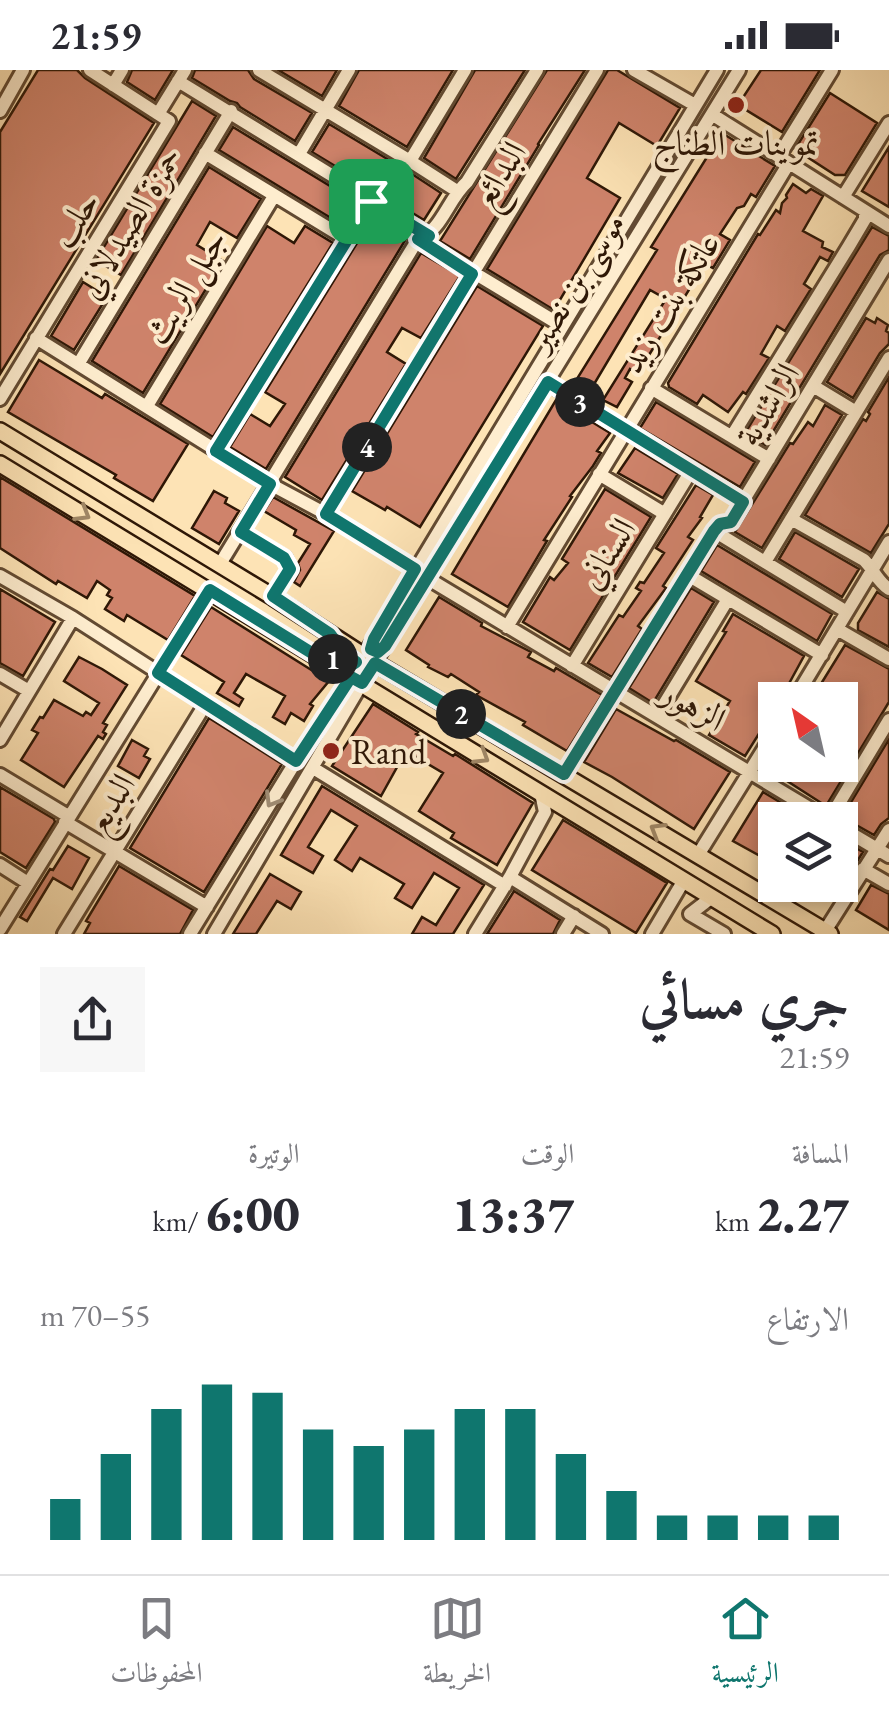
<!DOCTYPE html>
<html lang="ar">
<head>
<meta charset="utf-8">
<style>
  :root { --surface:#fff; --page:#f7f7f7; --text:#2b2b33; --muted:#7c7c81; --line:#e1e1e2; --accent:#0f766e }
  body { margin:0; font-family:"EB Garamond",Amiri,serif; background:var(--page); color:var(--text); direction:rtl; height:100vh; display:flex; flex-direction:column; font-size:38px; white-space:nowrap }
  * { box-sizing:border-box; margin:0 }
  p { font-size:32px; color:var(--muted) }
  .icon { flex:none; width:55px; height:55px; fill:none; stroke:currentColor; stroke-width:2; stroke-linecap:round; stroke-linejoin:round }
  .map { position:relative; height:864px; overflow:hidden; direction:ltr }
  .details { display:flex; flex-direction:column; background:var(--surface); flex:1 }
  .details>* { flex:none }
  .needle { width:65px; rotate:326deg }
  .tools { position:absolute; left:758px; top:612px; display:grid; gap:20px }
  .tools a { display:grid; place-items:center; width:100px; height:100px; border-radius:0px; background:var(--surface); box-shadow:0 5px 15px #0003; font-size:50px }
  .pin { position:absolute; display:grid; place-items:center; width:85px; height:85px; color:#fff; margin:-42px; border-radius:20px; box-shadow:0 5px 15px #0006 }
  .km { position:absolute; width:50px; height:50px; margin:-25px; border-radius:50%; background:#222; color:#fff; font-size:28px; line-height:50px; text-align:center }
  .round { display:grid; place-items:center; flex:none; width:105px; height:105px; border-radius:0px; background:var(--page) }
  .overview { display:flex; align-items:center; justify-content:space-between; height:170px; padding:0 40px }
  h1 { font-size:55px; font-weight:800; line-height:75px }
  .stats { display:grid; grid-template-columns:repeat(3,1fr); gap:15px; height:170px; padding:10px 40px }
  .stats div { display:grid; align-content:center }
  .stats b { font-size:50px; font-weight:800 }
  .stats small { font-size:28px; font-weight:400 }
  .stats p { font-size:28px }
  .chart { height:280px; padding:20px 40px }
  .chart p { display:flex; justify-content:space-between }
  .chart svg { width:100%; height:180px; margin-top:10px; stroke:var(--accent); stroke-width:6 }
  .status { display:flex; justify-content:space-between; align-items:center; height:70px; padding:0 50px; background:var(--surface); direction:ltr }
  .status svg { height:28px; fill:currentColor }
  .menu { display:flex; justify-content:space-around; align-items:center; height:140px; border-top:2px solid var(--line); background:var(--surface); font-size:28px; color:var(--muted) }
  .menu a { display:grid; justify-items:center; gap:5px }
  .menu .selected { color:var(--accent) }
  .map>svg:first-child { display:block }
  .building { fill:#cf836b; stroke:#2e1706; stroke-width:2.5 }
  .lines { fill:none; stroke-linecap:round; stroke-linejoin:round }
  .minor-casing { stroke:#624a32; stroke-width:18 }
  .major-casing { stroke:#2e1706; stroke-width:20 }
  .minor { stroke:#feedcf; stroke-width:12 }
  .major { stroke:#fde3b5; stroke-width:15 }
  .oneway { stroke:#a08766 }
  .oneway2 { stroke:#a08d75 }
  .route-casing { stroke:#fff; stroke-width:20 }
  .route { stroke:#0f766e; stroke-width:12 }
  .poi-dot { fill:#8f2418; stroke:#feedcf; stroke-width:4 }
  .labels { text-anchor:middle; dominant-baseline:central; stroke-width:8; stroke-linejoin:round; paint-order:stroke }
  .poi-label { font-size:35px; fill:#2e1706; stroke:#feedcf }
  .street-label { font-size:35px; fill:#2e1706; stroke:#feedcf }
</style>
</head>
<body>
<div class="status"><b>21:59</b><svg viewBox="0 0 49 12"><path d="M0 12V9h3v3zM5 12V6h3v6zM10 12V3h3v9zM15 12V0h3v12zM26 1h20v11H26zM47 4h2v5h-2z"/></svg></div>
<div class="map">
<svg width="889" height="864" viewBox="0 0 889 864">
  <rect width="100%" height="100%" fill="#fde3b5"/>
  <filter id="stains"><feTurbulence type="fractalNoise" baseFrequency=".002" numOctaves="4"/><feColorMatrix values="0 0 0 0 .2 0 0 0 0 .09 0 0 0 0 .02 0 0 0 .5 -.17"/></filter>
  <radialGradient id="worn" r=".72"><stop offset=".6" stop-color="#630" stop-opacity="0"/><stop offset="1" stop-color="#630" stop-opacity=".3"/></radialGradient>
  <path class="building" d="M38,0h39l8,8 69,45 -154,251v-242z
    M132,0h41l-18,30 -28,-18z
    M195,0h53l6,9 58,34 -17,28 -55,-34 -3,-4 -7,-2 -38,-23z
    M278,0h59l-15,26z
    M359,0h94l-46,77 -68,-41z
    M475,0h50l-69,109 -32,-21z
    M547,0h38l-47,74 1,1 -69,114 -30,-18z
    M608,0h9l63,38 -23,38 -38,-23 -32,55 33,20 -66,112 -67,-41z
    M761,0h59l-38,62 -44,-27z
    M830,23l47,30 -32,52h-10l-40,-26z
    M192,31l24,15 -95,159 -25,-15z
    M329,54l70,42 -2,4 10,6 2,-4 32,21 -17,27 -112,-68z
    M233,57l125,76 -14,23 -125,-76z
    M722,63l53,33 -19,31 -5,-3 -7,12 -7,2 -17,26 10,6 -17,28 -8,-4 -12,14 2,2 -57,93 -8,-4 -5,9 7,4 -15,25 -14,-7 63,-101 -16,-9 -60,101 -15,-9 82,-132 -6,-3z
    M889,77v60l-27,-16z
    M209,97l52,32 -24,39 -27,-16 -13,23 26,16 -80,132 -51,-32z
    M793,114l13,9 5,-4 12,7 -20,35 20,11 -1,5 11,5 -5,9 -8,-4 -16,27 7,5 -26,42 -8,-5 -16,28 8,4 -23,36 -3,-2 -15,20 -25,-17 -6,9 -28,-17 -1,-4 90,-149 2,1 16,-25 4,3 2,-10 5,-5 -1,-3z
    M375,144l34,20 -143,235 -36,-22 20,-33 20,12 15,-22 -20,-12z
    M267,156l27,17 11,-17 28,17 -120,194 -53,-33z
    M872,157l17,9v14l-9,5 -115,190 -20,-12z
    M421,183l39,23 -39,62 -19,-10 -15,24 19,12 -84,136 -37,-23z
    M83,212l24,15 -33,53 -23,-14z
    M477,216l66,40 -123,201 -33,-20 -2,3 -33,-19z
    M866,248l9,5 2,-5 11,7 -2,6 3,2v11l-9,9 -27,45 -26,-16z
    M39,290l63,38 3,-4 83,50 -35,57 -39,-23 2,-3 -108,-63z
    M889,307v147l-18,29 -66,-38 58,-96 3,2 4,-7 -2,-2z
    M556,330l54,33 -13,18 4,2 -8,13 -23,30 2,1 -28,43 3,1 -39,66 -56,-33z
    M656,332l99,60 -15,25 -100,-59z
    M825,335l17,10 -80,133 -27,-16 55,-89 3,1 15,-22 5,4z
    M635,378l43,26 -15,24 -45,-25z
    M0,407l195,119 -27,44 -41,-25 -3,6 -19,-12 7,-11 -5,-3 3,-5 -13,-9 -10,17 -29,-17 -2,3 -56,-36z
    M696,415l17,10 -13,22 2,1 -14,19 5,3 -30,46 3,2 -28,38 4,3 -30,48 -24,-14 31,-48 4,2 18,-26 -5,-3 4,-6 4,1 20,-30 -8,-5z
    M605,419l46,28 -81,133 -47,-28 27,-45 4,3 14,-17 -6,-4z
    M214,421l13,7 -2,5 14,8 -20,33 -27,-16z
    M273,427l61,34 -34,55 -6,-4 6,-12 -2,-7 12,-19 -16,-9 2,-5 -32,-19z
    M795,462l64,37 -17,28 -63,-38z
    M717,475l115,69 -15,27 -116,-70z
    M691,518l23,14 -61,101 -24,-15z
    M0,519l55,33 -32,54 -23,-13z
    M877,522l12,7v48l-31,-17v-7z
    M439,527l43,26 -1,3 50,26 -3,5 26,14 2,-3 46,27 -35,56 -44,-26 2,-3 -49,-27 3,-3 -28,-18 -3,3 -20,-10 1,-2 -23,-15z
    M211,537l118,74 -19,23 3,2 -9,15 -13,-8 -6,11 -12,-7 12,-21 -39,-22 -12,19 9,6 -4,7 -22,-13 7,-11 -43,-27z
    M733,544l71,42 -24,44h-5v8l-30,48 -36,-21 21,-34 -34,-20 30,-49 -3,-1z
    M845,575l44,24v33l-63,104 -56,-36 2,-5h68v-65h-29z
    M79,587l23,12 25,16 -24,38 4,2 -4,7 3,2 -3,5 -5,-3 -34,51 -43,-27 17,-27 -6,-3 8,-13 3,1 11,-18 29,16 3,-4 5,3 8,-12 -35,-22z
    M373,634l45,28 -2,2 37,22 2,-2 78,49 -36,62 -46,-27 3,-5 -35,-22 24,-38 -37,-22 -25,45 -49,-30z
    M616,639l58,32 2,-1 54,32 -36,57 -82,-52 -28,-15z
    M209,648l73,46 -78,128 -74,-44z
    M889,669v79l-8,6 -7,11 -32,-18z
    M132,670l16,9 -4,7 6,3 -11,19 -21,-12z
    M322,716l162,99 -31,49h-41l10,-17 14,8 23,-37 -25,-15 -22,35 -17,-10 9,-14 -44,-26 -8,13 -17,-11 22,-34 -26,-16 -23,37 15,9 -10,17 -32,-18z
    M0,717l54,32 1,3 -29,46 -26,-16z
    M763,722l47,28h-35v53l-15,-17 -27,-15z
    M563,750l104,63 -31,50 -104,-63z
    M840,769l23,13 -30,48 -23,-15h30z
    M68,776l21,12 -17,31 -19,-11 -26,43 -7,-4 30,-48 3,1z
    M119,796l74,44 -13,24h-96l6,-11 -4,-2z
    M270,804l31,18 -10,17 -14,-8 -21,33h-23z
    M871,815l18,9v36l-33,-20z
    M514,821l46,29 -7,14h-66z"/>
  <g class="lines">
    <defs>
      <path id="minor" d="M259,0l151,91 47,30
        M634,0l61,35
        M178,11l251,154
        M113,15l9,-15
        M0,41l23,-41
        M158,44l27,-44
        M713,45l176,111
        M205,83l143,87
        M299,84l50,-84
        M779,86l53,-86
        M410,91l55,-91
        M843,127l46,-74
        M418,169l144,87
        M36,268l234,146 56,30 89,55
        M79,293l152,-252
        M548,313l195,119
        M813,316l43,26
        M651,318l118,71
        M0,329l169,-278 -79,-51
        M147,336l127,-210
        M732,366l117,-190 16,-27v-8
        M216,381l155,-250
        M599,404l66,40
        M326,444l271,-444
        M791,449l73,41c10,10 13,21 25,29
        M714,461l133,81
        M241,462l44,26 5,11 -17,28
        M765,492l124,-204
        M220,494l198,-325c23,-7 30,-40 49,-57l70,-112
        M688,505l134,80
        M0,506l73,42 223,143
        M427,508l402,242
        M507,557l282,-464
        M837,559l52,30
        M572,596l119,-195
        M0,604l29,17
        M794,630l95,-158
        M657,646l71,-117
        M0,670l73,-122
        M313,698l192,118
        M0,705l68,41
        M564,705l150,-244 6,-7 11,-3 158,-261
        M829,750l60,-100
        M65,752l142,85
        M840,757l49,29
        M698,785l77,-124
        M0,795l28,18
        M863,799l26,15
        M510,807l92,57
        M712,827l-22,17 34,20
        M0,859l210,-339
        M825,861l64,-101
        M64,864l142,-231
        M190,864l106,-173 68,-105 353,-586
        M214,864l148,-251 377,-613
        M475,864l35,-57 35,-65 -4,-19
        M563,864l11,-18
        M652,864l32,-54"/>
      <path id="major" d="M0,361l273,166 91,59 466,278
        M0,394l772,470"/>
    </defs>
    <use href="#minor" class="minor-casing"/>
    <use href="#major" class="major-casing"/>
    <use href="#minor" class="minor"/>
    <use href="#major" class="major"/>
  </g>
  <defs><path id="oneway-chevron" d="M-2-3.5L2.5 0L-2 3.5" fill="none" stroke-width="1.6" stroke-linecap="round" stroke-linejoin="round" transform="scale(2.5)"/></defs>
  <g class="oneway">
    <use href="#oneway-chevron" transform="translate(83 444) rotate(31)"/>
    <use href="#oneway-chevron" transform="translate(482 687) rotate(32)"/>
    <use href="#oneway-chevron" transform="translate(657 760) rotate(-149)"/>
  </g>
  <use class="oneway2" href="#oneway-chevron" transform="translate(272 730) rotate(121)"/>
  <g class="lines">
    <defs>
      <path id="route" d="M371,131l58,35 -11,3 54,35 -146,240 89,55 -41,70 -3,10 7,3 7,-6 163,-264 195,120 -12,20 -11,2 -6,7 -150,243 -189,-111 -13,20 -11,-6 -55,84 -138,-88 52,-83 110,68 21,2 12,4 3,-2 -12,-9 -14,-19 -57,-38 17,-27 -6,-11 -43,-26 29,-48 -54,-33z"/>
    </defs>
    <use href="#route" class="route-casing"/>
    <use href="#route" class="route"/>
  </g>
  <g class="poi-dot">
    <circle cx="736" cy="35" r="10"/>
    <circle cx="331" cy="681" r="10"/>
  </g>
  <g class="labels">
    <g class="poi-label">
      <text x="736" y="72">تموينات الطناج</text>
      <text x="351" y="681" text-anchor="start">Rand</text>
    </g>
    <g class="street-label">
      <text transform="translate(498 104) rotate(-58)">البدائع</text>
      <text transform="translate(74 149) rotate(-58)">حلب</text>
      <text transform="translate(129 152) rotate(-59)">حمزة الصيدلاني</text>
      <text transform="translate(575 211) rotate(-58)">موسى بن نصير</text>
      <text transform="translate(185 216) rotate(-59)">جبل الريث</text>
      <text transform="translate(669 232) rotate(-58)">عاتكة بنت زيد</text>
      <text transform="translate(767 334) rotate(-59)">الراشدية</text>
      <text transform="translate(606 483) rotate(-58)">السناني</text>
      <text transform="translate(694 635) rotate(30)">الزهور</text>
      <text transform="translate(109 733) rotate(-58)">البديع</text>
    </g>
  </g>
  <rect width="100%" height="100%" filter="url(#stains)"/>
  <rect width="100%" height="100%" fill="url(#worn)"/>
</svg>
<div class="tools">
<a><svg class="needle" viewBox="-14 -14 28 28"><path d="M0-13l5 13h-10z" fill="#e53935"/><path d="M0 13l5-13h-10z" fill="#7c7c81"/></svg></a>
<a><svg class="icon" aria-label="layers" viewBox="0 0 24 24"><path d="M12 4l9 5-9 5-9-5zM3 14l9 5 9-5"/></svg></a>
</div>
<div class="pin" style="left:371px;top:131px;background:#1e9e55"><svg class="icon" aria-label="arrive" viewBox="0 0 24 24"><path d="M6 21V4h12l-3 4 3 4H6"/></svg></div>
<b class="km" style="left:333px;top:589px">1</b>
<b class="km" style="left:461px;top:644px">2</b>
<b class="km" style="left:580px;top:332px">3</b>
<b class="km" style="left:367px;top:377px">4</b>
</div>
<section class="details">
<div class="overview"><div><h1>جري مسائي</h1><p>21:59</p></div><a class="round"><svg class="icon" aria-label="share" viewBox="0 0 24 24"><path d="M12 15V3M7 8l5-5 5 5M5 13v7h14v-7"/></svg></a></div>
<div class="stats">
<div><p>المسافة</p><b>2.27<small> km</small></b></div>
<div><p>الوقت</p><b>13:37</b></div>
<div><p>الوتيرة</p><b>6:00<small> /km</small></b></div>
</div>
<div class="chart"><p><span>الارتفاع</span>55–70 m</p>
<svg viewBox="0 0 160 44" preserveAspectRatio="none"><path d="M5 44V34M15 44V23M25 44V12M35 44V6M45 44V8M55 44V17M65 44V21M75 44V17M85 44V12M95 44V12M105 44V23M115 44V32M125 44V38M135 44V38M145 44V38M155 44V38"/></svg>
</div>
</section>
<nav class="menu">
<a class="selected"><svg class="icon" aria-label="home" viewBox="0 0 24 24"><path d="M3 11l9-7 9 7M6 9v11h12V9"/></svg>الرئيسية</a>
<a><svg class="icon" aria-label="map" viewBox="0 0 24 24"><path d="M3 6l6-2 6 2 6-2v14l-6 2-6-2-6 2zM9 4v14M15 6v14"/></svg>الخريطة</a>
<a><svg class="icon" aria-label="saved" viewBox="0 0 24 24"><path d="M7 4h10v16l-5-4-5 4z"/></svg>المحفوظات</a>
</nav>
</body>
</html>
